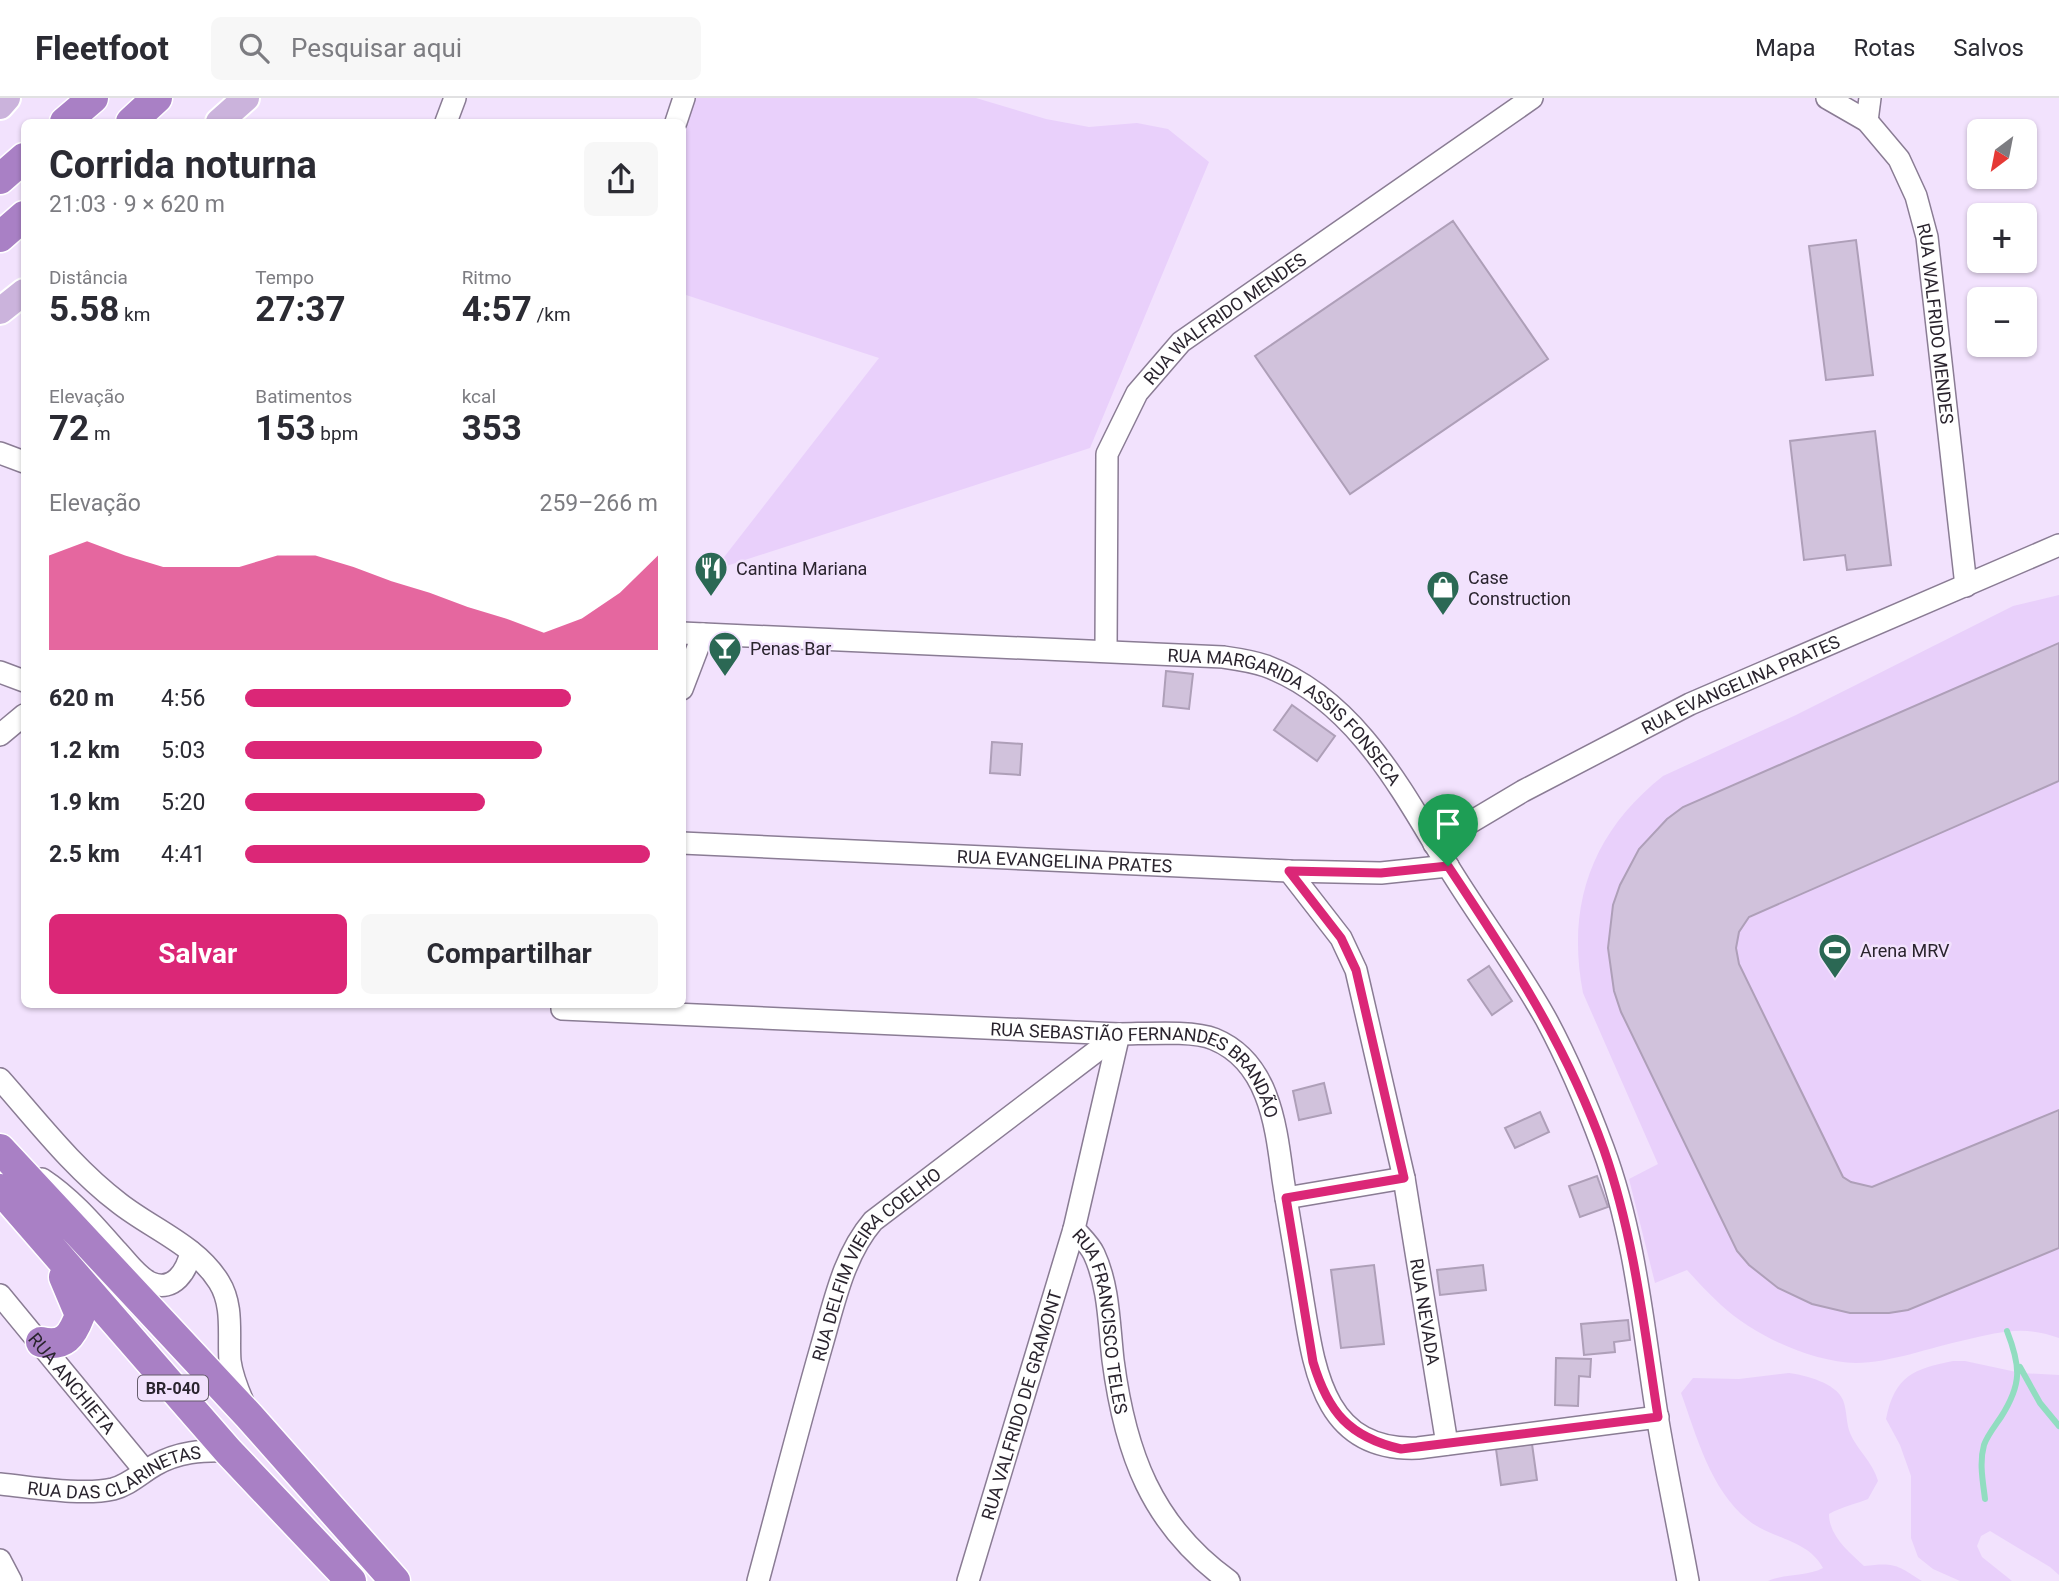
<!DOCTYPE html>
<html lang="pt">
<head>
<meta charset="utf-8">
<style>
  :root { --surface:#fff; --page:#f7f7f7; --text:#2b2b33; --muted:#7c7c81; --line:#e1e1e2; --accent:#db2777 }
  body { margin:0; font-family:Roboto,sans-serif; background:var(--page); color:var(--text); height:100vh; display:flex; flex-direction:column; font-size:26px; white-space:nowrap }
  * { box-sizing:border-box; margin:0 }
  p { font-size:23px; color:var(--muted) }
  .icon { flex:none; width:38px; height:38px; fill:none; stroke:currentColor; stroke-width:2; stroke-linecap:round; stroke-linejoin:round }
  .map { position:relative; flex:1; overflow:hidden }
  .sheet { position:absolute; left:21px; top:21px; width:665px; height:889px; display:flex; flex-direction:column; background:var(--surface); border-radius:10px; box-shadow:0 2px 5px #0004 }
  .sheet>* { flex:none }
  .needle { width:46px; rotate:212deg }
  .tools { position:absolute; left:1967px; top:21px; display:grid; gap:14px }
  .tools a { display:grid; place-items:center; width:70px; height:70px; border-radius:10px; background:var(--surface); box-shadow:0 2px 5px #0004; font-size:35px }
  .pin { position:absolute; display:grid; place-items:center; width:60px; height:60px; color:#fff; margin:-72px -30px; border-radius:50% 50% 50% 0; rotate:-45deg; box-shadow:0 0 7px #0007 }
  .pin .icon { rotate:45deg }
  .round { display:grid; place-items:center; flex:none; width:74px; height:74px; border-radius:10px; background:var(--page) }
  .overview { display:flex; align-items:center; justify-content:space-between; height:119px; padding:0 28px }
  h1 { font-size:38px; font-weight:700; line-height:52px }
  .metrics { display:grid; grid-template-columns:repeat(3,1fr); gap:10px; height:119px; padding:7px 28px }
  .metrics div { display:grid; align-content:center }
  .metrics b { font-size:35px; font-weight:700 }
  .metrics small { font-size:19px; font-weight:400 }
  .metrics p { font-size:19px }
  .chart { height:196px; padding:14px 28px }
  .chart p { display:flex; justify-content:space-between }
  .chart svg { width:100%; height:126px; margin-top:7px; fill:var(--accent); opacity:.7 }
  .primary-button { display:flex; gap:14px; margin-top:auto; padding:14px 28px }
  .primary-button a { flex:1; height:80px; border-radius:10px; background:var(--accent); color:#fff; font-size:28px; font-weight:700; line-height:80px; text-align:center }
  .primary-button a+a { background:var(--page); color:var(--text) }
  ul { padding:0 28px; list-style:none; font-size:23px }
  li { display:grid; grid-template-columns:112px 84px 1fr; align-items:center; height:52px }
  li i { height:18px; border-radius:9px; background:var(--accent) }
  header { display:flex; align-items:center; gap:42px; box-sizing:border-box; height:98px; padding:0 35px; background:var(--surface); border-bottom:2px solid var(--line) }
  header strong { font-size:33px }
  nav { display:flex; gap:38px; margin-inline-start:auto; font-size:24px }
  .search { width:490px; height:63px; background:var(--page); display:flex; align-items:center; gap:18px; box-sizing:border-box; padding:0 24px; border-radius:10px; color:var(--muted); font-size:26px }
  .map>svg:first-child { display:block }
  .green { fill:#e9d0fb }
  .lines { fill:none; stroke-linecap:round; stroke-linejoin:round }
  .stream { stroke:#91ddc0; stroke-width:6 }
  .building { fill:#d1c2dc; stroke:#ae9fb8; stroke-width:2 }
  .minor-casing { stroke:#8a7c94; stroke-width:24 }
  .major-casing { stroke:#fff; stroke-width:30 }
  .highway-casing { stroke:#fff; stroke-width:33 }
  .minor { stroke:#fff; stroke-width:21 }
  .major { stroke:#cbb3dc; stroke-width:26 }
  .highway { stroke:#a980c5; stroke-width:30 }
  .route-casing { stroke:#fff; stroke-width:14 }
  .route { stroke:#db2777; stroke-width:9 }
  .labels { text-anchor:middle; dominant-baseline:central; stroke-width:5; stroke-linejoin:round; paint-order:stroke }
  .shield { fill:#f2e2fd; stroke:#665d6c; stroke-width:2 }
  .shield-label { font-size:16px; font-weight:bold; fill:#2a242e }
  .street-label { font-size:18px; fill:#2a242e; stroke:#f2e2fd }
  .poi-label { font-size:18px; fill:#2a242e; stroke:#f2e2fd; text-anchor:start }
</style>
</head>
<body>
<header>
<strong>Fleetfoot</strong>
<div class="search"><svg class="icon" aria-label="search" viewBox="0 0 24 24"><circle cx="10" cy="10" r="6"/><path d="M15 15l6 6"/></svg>Pesquisar aqui</div>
<nav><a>Mapa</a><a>Rotas</a><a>Salvos</a></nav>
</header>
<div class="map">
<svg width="2059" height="1483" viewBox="0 0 2059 1483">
  <rect width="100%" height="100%" fill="#f2e2fd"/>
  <path class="green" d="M695,0h281l70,21 43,8 48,-4 31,6 41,33 -119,286 -376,122 165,-212 -196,-64v-161z
    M2059,497v743c-35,-13 -59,-6 -94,2 -33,7 -76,23 -109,23 -45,-1 -103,-28 -135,-58 -12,-11 -23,-23 -34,-35l-32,13 -26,-104 29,-15 -75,-171c-17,-88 9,-161 80,-217l133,-61 217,-109z
    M1953,1263h12l56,12 38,2v200l-9,-8 -60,-36 -9,5 -4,10 5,11 30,24h-52l-27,-12 -15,-12 -7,-19v-62l-11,-31 -14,-26c9,-44 28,-50 67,-58z
    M1789,1275c16,2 47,10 54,27 4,10 3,23 7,33 7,17 23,29 28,48l-10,18c-12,5 -27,8 -39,15 0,22 20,38 35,52 31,-4 33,-1 58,15h-154c18,-8 38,-4 55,-13 -15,-29 -52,-29 -75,-48 -38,-31 -51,-83 -67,-127l12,-15 46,1z"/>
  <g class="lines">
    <path class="stream" d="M2020,1269l20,36 19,23
      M1985,1401c-2,-17 -6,-36 -1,-54 3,-9 11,-19 17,-28 21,-33 20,-50 6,-86"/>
  </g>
  <path class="building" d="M1453,123l95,138 -198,135 -95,-138z
    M1856,142l17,135 -47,5 -17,-134z
    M1875,333l16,134 -44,5 -2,-15 -41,5 -14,-119z
    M2059,545v138l-310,136 -10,15 -3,16 3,16 104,213 8,5 21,5 187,-77v138l-151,62 -19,3h-39l-38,-9 -34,-16 -29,-23 -12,-14 -116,-239 -7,-21 -6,-43 5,-43 7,-20 19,-36 28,-30 16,-12z
    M1166,573l27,3 -4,35 -26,-3z
    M1292,607l43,31 -18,25 -43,-31z
    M992,644l30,2 -2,31 -30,-2z
    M1489,868l23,35 -20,14 -24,-35z
    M1324,985l7,30 -32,7 -6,-29z
    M1540,1014l9,20 -34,16 -10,-20z
    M1597,1078l11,31 -28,10 -11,-31z
    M1374,1167l10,79 -43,4 -10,-78z
    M1483,1167l3,25 -46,5 -3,-25z
    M1628,1222l2,20 -16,2 1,10 -31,3 -3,-31z
    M1556,1260l35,1 -1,18 -11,-1 -1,30 -23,-1z
    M1532,1346l5,36 -36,5 -5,-36z"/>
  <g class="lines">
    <defs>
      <g id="minor">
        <path id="s1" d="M1827,0l40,23 32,38 17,37 11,41 39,349"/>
        <path d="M1867,23l3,-23"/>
        <path d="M446,24l9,-24"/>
        <path d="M676,24l8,-24"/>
        <path d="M0,355l24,9"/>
        <path id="s2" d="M682,535l541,24c14,2 29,4 43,9 88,33 134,121 180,197 32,53 70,102 100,156 22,41 41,86 57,129 32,86 40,178 54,267 9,55 21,111 31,166"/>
        <path id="s3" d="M1106,552l1,-196 30,-61 44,-51 351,-244"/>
        <path d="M0,574l24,9"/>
        <path d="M682,591l21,-55"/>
        <path d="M0,637l24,-20"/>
        <path id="s4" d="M682,745l607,28 92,2 67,-7"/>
        <path id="s5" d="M1434,746l89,-53 167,-87 369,-159"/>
        <path id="s6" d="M1289,773l52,67 15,32 48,208 43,266"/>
        <path id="s7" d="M563,906l-1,5 557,25c25,0 74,-4 95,5 56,23 62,88 69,140 6,39 13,77 19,116 12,72 20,157 116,153l240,-31"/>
        <path id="s8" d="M1119,936l-45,195c7,8 16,16 20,25 15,32 15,71 19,106 12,92 38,165 116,221"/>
        <path d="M0,981c38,43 73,89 119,124 33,26 77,42 100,79 15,24 9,53 11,79 2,15 7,27 13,41"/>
        <path d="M42,1081c29,19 51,45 74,71 10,10 21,27 35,33 23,10 36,-13 40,-31"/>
        <path d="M1286,1100l118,-20"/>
        <path id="s9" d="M0,1197l145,176"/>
        <path id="s10" d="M0,1386c32,3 82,12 113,5 16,-4 28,-16 42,-24 23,-13 47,-15 73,-14"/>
        <path d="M0,1462l11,21"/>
        <path id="s11" d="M758,1483c21,-78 41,-156 63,-233 13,-44 22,-92 52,-127l246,-187"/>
        <path id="s12" d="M968,1483l106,-352"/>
      </g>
      <path id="major" d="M0,8l7,-8
        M219,24l27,-24
        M0,213l24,-19"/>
      <path id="highway" d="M65,24l28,-24
        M131,24l26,-24
        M0,81l24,-21
        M0,139l24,-21
        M0,1051l249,267 146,165
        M0,1091l228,262 123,130
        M41,1244c24,5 31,-6 39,-27l-16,-38"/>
    </defs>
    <use href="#minor" class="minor-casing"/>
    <use href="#major" class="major-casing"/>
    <use href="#highway" class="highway-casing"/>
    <use href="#minor" class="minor"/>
    <use href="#major" class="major"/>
    <use href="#highway" class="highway"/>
  </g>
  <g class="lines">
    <defs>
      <path id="route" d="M1448,768c62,93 118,178 156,284 30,86 40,177 54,267l-257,32c-52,-12 -73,-37 -88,-87l-27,-164 118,-20 -48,-208 -15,-32 -52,-67 92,2z"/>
    </defs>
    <use href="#route" class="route-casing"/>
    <use href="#route" class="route"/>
  </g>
  <defs>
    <symbol id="restaurant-pin" viewBox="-11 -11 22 30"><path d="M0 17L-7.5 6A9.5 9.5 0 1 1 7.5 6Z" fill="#2b6854" stroke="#f2e2fd"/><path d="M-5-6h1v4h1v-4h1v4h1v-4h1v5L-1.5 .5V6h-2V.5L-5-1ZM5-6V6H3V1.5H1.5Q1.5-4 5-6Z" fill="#fff"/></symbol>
    <symbol id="shop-pin" viewBox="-11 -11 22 30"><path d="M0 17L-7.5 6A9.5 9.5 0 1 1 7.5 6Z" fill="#2b6854" stroke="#f2e2fd"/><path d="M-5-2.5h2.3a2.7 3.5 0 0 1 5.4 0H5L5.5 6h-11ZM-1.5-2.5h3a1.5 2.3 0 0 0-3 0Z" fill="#fff"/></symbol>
    <symbol id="bar-pin" viewBox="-11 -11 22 30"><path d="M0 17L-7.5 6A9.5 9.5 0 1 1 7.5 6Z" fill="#2b6854" stroke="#f2e2fd"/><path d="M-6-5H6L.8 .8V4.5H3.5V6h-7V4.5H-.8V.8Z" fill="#fff"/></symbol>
    <symbol id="stadium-pin" viewBox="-11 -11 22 30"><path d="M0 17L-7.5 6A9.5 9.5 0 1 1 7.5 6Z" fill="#2b6854" stroke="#f2e2fd"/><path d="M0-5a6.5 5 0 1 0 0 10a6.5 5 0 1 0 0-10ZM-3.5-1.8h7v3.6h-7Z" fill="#fff"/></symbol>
  </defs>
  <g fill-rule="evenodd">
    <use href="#restaurant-pin" x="692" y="451" width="38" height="52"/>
    <use href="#shop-pin" x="1424" y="470" width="38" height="52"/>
    <use href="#bar-pin" x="706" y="531" width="38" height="52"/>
    <use href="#stadium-pin" x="1816" y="833" width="38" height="52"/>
  </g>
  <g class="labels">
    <rect class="shield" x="138" y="1277.5" width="70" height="25" rx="5"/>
    <g class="shield-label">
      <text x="173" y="1290">BR-040</text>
    </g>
    <g class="street-label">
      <text stroke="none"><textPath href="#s3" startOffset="380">RUA WALFRIDO MENDES</textPath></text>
      <text stroke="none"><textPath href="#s1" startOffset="266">RUA WALFRIDO MENDES</textPath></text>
      <text stroke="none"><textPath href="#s5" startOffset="346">RUA EVANGELINA PRATES</textPath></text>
      <text stroke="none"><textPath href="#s2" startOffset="625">RUA MARGARIDA ASSIS FONSECA</textPath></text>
      <text stroke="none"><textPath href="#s4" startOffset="383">RUA EVANGELINA PRATES</textPath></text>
      <text stroke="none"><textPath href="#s7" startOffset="597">RUA SEBASTIÃO FERNANDES BRANDÃO</textPath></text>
      <text stroke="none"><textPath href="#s11" startOffset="345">RUA DELFIM VIEIRA COELHO</textPath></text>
      <text stroke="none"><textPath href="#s6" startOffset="469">RUA NEVADA</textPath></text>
      <text stroke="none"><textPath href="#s8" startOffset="299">RUA FRANCISCO TELES</textPath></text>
      <text stroke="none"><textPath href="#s9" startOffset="114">RUA ANCHIETA</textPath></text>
      <text stroke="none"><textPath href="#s12" startOffset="184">RUA VALFRIDO DE GRAMONT</textPath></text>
      <text stroke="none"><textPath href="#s10" startOffset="119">RUA DAS CLARINETAS</textPath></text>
    </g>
    <g class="poi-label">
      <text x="736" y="470">Cantina Mariana</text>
      <text x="1468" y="479">Case<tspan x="1468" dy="21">Construction</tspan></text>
      <text x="750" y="550">Penas Bar</text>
      <text x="1860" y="852">Arena MRV</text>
    </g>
  </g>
</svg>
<div class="tools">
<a><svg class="needle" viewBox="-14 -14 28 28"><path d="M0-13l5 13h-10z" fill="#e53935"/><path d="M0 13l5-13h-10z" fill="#7c7c81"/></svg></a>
<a>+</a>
<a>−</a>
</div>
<div class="pin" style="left:1448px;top:768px;background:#1e9e55"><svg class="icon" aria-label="arrive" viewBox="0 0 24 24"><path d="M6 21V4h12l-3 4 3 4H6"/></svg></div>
<section class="sheet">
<div class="overview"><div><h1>Corrida noturna</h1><p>21:03 · 9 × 620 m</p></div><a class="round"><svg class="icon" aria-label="share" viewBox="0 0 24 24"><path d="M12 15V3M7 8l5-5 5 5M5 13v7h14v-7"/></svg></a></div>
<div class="metrics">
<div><p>Distância</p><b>5.58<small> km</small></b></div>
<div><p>Tempo</p><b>27:37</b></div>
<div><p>Ritmo</p><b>4:57<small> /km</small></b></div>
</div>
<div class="metrics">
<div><p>Elevação</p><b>72<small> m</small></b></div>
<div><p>Batimentos</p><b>153<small> bpm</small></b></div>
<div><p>kcal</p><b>353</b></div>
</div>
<div class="chart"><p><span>Elevação</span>259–266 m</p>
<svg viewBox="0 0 160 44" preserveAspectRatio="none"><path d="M0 44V11L10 6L20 11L30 15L40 15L50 15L60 11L70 11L80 15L90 20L100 24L110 29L120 33L130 38L140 33L150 24L160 11V44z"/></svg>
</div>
<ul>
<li><b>620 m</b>4:56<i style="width:79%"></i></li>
<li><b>1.2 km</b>5:03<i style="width:72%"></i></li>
<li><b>1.9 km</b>5:20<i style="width:58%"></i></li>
<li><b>2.5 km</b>4:41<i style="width:98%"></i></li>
</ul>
<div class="primary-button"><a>Salvar</a><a>Compartilhar</a></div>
</section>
</div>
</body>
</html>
